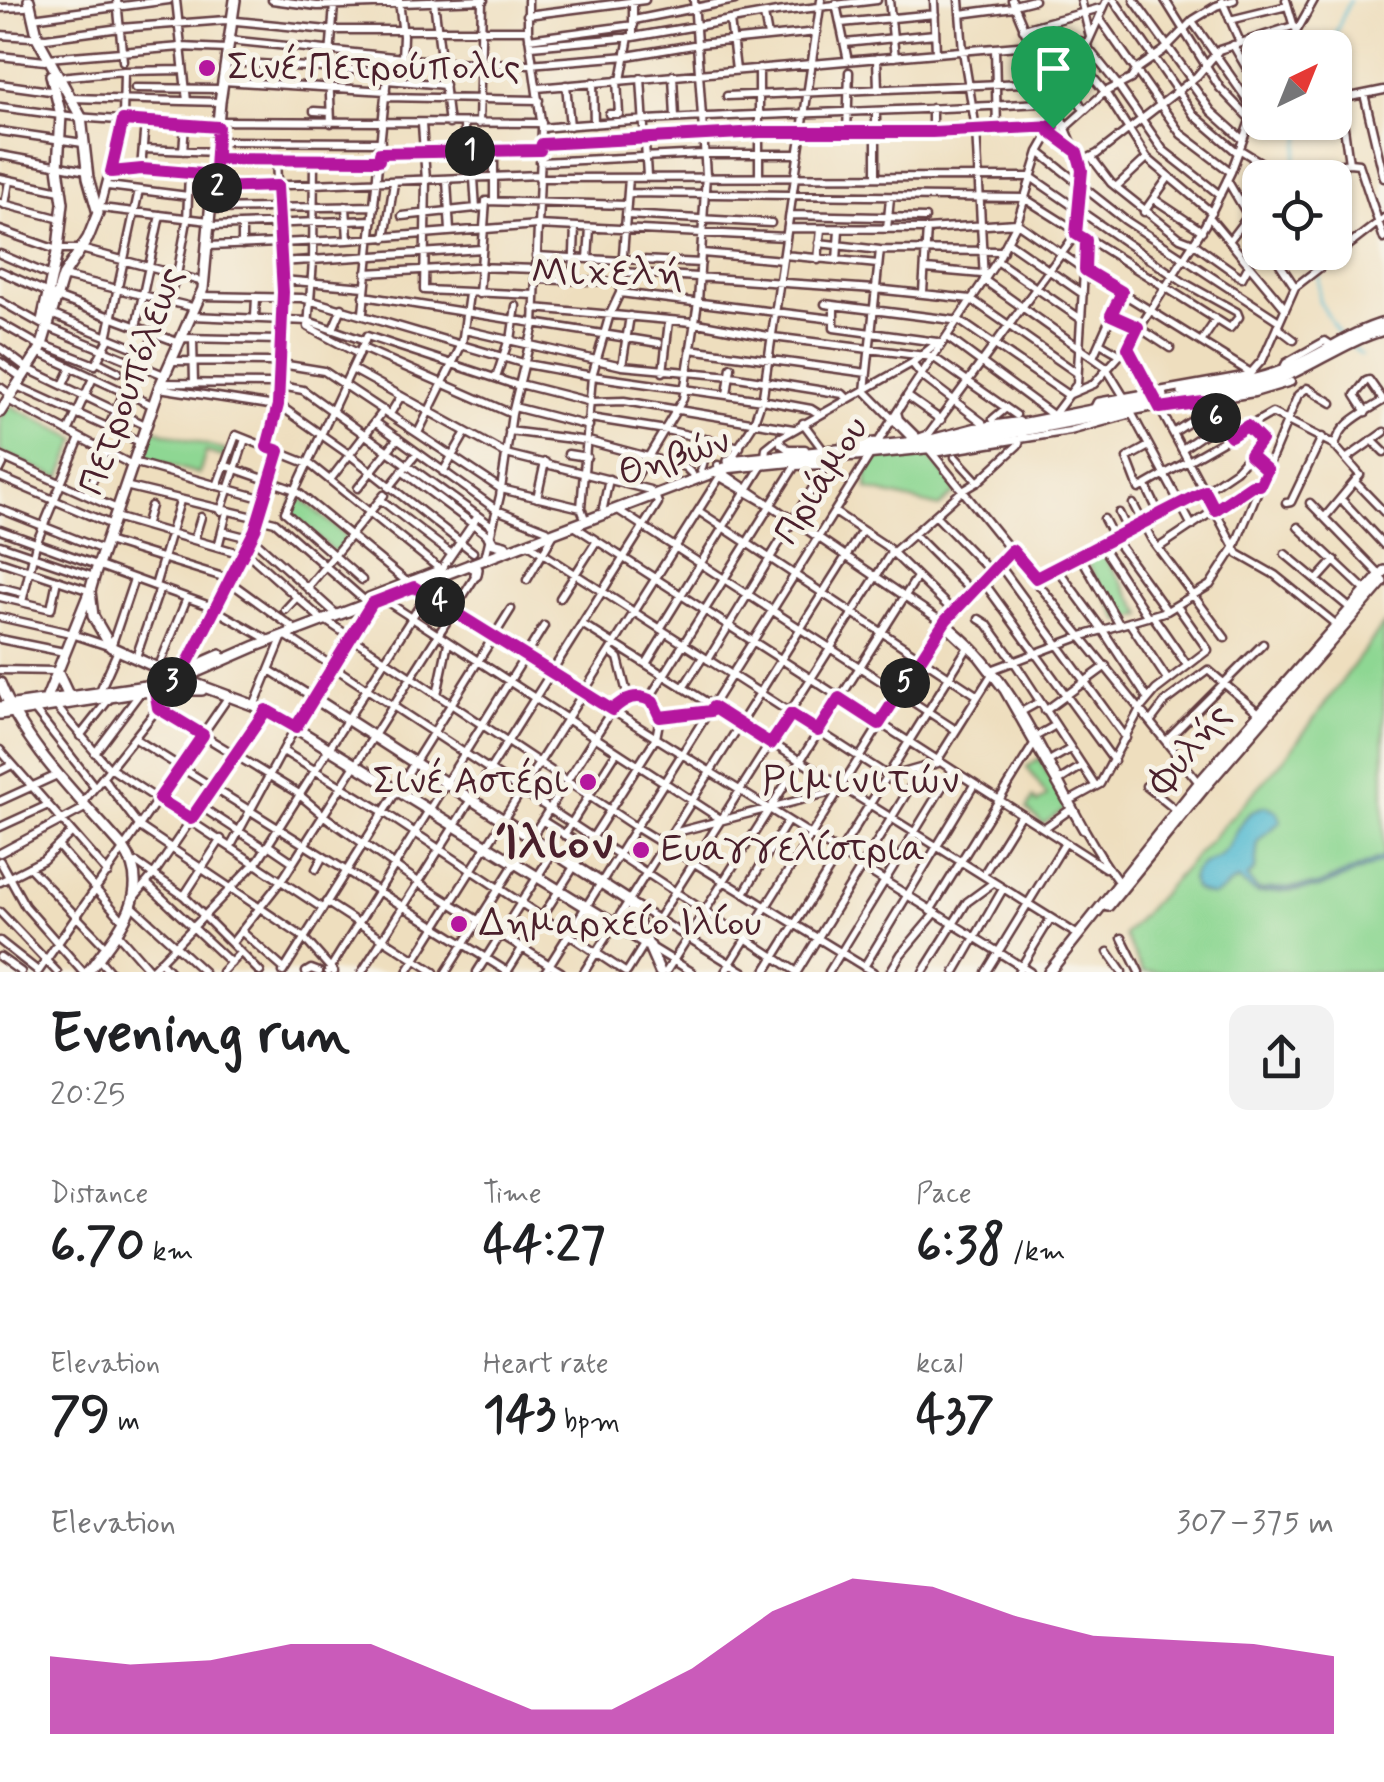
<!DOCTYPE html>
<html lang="en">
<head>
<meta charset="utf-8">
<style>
  :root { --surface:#fff; --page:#f2f2f2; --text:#202124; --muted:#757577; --accent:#b5179e }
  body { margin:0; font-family:Mynerve,sans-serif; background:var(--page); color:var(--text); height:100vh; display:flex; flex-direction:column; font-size:38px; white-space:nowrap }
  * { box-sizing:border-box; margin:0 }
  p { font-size:32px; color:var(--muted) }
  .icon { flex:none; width:55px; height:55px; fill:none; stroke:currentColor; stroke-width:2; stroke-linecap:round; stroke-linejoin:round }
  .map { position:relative; height:972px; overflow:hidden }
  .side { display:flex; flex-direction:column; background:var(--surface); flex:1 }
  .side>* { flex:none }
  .needle { width:65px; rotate:43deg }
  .buttons { position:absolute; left:1242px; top:30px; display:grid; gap:20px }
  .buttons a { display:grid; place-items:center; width:110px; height:110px; border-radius:20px; background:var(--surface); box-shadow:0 2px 8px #0004; font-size:50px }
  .pin { position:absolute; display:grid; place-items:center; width:85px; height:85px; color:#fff; margin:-102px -42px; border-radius:50% 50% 50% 0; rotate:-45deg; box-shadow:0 0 10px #0007 }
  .pin .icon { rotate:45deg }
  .km { position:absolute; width:50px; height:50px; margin:-25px; border-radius:50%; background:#222; color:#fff; font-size:28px; line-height:50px; text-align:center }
  .round { display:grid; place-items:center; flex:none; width:105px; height:105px; border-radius:20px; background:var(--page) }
  .overview { display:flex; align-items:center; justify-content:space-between; height:170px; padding:0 50px }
  h1 { font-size:55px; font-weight:800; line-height:75px }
  .metrics { display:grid; grid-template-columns:repeat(3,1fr); gap:15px; height:170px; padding:10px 50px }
  .metrics div { display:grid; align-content:center }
  .metrics b { font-size:50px; font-weight:800 }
  .metrics small { font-size:28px; font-weight:400 }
  .metrics p { font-size:28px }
  .chart { height:280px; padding:20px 50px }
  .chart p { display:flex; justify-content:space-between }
  .chart svg { width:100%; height:180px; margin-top:10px; fill:var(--accent); opacity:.7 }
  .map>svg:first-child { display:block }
  .green { fill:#8ed793; stroke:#6c7b5f; stroke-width:2.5 }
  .water { fill:#54bbd2; stroke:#4f6d7e; stroke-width:2.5 }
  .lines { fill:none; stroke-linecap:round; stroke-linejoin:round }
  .stream { stroke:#54bbd2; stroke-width:2.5 }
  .minor-casing { stroke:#633c41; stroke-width:11 }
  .major-casing { stroke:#633c41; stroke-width:14 }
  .minor { stroke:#fff; stroke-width:6 }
  .major { stroke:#fff; stroke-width:9 }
  .route-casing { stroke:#fff; stroke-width:20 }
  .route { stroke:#b5179e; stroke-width:12 }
  .poi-dot { fill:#b5179e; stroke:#f7f3e8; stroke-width:4 }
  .labels { text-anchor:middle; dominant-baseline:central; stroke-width:10; stroke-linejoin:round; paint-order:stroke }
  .poi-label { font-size:38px; fill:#4a1f2b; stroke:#f7f3e8; text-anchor:start }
  .street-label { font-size:38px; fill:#4a1f2b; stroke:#f7f3e8 }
  .neighbourhood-label { font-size:40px; letter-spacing:2.5px; fill:#4a1f2b; stroke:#f7f3e8 }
  .district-label { font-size:48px; font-weight:bold; letter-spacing:2.5px; fill:#4a1f2b; stroke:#f7f3e8 }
</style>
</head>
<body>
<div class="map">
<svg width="1384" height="972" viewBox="0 0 1384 972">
  <rect width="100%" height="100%" fill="#f7f3e8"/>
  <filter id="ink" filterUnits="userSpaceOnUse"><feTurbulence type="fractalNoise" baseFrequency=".01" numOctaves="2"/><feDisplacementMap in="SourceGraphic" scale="20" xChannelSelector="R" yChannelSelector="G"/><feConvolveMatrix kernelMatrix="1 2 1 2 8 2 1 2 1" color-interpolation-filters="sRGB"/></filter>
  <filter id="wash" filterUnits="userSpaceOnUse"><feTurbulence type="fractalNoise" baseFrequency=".0048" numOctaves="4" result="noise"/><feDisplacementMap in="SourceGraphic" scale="40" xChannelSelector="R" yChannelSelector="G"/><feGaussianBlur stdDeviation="2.25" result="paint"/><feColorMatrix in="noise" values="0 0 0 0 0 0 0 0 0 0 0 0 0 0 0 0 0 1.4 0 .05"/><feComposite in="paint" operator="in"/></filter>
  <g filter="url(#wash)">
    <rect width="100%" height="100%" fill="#eedebe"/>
    <path class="green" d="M9,405l68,34 -17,39 -60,-26v-34z
      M152,429l75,22 -4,6 -17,-5 -7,22 -57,-17z
      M926,453l32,37 -19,17 -72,-18v-19l8,-12z
      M296,494l52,44 -13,15 -46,-41z
      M1100,549l43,66 -23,6 -36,-64z
      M1384,624v348h-241l-19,-37 161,-177z
      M1039,758l28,50 -24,16 -16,-15 6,-11 4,5 10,-7 -20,-29z"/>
    <path class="water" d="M1267,806l10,5 4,10 -23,20 -3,29 -8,8 11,12 60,-5 66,-28v4l-65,27 -62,5 -19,-13c-19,8 -19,25 -44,8l-3,-9c7,-18 20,-15 31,-25 18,-18 16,-43 45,-48z"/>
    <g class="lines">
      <path class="stream" d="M1329,48l21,-48
        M1293,169l12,-47
        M1319,273v28l20,33
        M1353,348l8,7"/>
    </g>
  </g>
  <g filter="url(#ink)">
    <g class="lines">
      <defs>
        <path id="minor" d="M117,0l6,61
          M176,0l11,101
          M272,0l45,6 167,-6
          M399,0l4,36 -2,45
          M889,0l6,57
          M934,0l2,53
          M959,0l4,51 13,78 8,151 121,86 19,31
          M1081,0l9,37
          M1114,0l80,115 44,38
          M1134,0l58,80
          M1165,0l55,88 29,30
          M1286,0l8,27
          M434,1l15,123
          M1222,1l18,41
          M836,4l12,57
          M1014,5l20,-5
          M0,8l25,-1
          M960,14l54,-7
          M527,15l118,-15
          M764,15l4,21
          M32,18l137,-18
          M1099,18l82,116 50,38
          M634,20l101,-20
          M730,20l6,50
          M1230,20l57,-14
          M1192,21l61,87
          M841,23l94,-9
          M1023,29l81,-22
          M0,35l46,3 74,-10 106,-8 102,10h200
          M633,37v-37
          M529,39l105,-14
          M229,40l213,22 87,2 98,-8 72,-12 118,-12
          M845,43l90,-9
          M1233,45l27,46
          M531,46l102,-9 144,-25 100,-12
          M995,48l2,80
          M1287,48l27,-48
          M1046,50l24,35
          M1034,53l46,-12 4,2 33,41 46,66 57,45
          M0,56l45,5
          M48,58l133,-11 46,2
          M877,58l1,31
          M227,62l160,10
          M1080,62l25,30 42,66 65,55
          M759,68v108
          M673,75l2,43
          M59,77l65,-6 59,-1
          M641,78l6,98
          M387,80l58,5
          M621,80l8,-43
          M223,81l163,10
          M593,82l1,42
          M1190,82l21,29 31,28
          M0,84l57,8
          M566,85l4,41
          M1070,87l14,23
          M135,88l86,1
          M537,88l492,-43
          M1335,90l5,9 9,64 10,1 25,75
          M1364,94l20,84
          M727,96l322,-14
          M386,97l153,3
          M71,98l149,4
          M1340,99l44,-9
          M0,107l76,10 142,10
          M932,108v24
          M314,111l16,1
          M609,114h10l-2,-34
          M218,121l324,2
          M331,123l-2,-54 5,-64
          M422,124l4,56 -2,110 111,5
          M464,124l1,40h3l1,14
          M479,124l3,-123
          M1067,126l38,-34 26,-13 6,-10 26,-18 30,-31 23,-14 18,-6
          M542,128c170,-16 342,-14 513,-26
          M0,131l83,12
          M1050,132l26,19
          M847,133l2,-61
          M217,141l164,1
          M541,145l219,-13h172l122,-6
          M143,149l73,3
          M1239,149l47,29
          M183,151l2,-26
          M1039,152l86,68 154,101
          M380,153l161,-3
          M0,155l87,16
          M1252,157l8,22
          M1092,158l19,25 69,55 13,5 49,35 7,-13
          M216,159l163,1
          M314,159l-1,102 -5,66 51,27
          M540,162l164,-8h95
          M1080,162l17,-8 100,-78 22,-26 74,-24
          M141,169l4,-47
          M111,172l30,-3 73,6
          M1283,174l66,-11
          M876,176v-64
          M0,178l60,13
          M474,178l2,31
          M539,178l492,-1 152,105 54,30 2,5 -9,11 -206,-130 -395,-5
          M447,180l3,51
          M1227,180l33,56
          M108,186l80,10
          M1116,187l31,-29
          M214,188l325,-13
          M1154,199l48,32
          M494,201v-50
          M0,203l61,16
          M5,205l4,-24
          M346,206l2,34
          M101,208l108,13
          M212,209l163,-3
          M99,211l24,-91 1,-49
          M1144,212l24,-34
          M626,215l145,8
          M790,215l135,3
          M402,216l83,-9
          M1210,218l74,89
          M242,225v20
          M211,226l162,-6
          M788,228l139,1 90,-6 68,47 166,103
          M887,229l3,-31
          M0,230l54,19h27l123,33
          M385,238l9,-55
          M1229,241l19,-25
          M1008,242l75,52
          M819,243l61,7 123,1
          M209,246l139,-6 189,-15 249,12
          M880,250l-15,141 50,51
          M1272,252l23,35
          M1311,252l6,17
          M702,253l81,7
          M0,254l51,22
          M784,255l94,9
          M536,256l87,5
          M588,259l2,-31
          M623,259l78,4
          M818,260l3,-31
          M1245,260l15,-12
          M837,261l2,-32
          M997,261l84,58
          M280,262l202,-13
          M926,269l56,5
          M0,271l59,27 121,45
          M622,272l253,17 96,10 106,74
          M366,273l109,-6 61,2
          M63,276l133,32
          M573,278l2,-51
          M535,279l86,3
          M282,280l83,7
          M923,292l4,-63
          M620,293l213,26
          M479,294l7,-93 141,4
          M201,296l101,2 224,66 66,12 170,24 49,9 8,5
          M364,296l295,47
          M0,301l41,23
          M825,304l135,17 108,74 26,-11 34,-38 77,-121 26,-53 29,-78
          M140,307l22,6
          M834,307v21l103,14
          M534,308l158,14 81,15 160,20 83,58
          M363,313l26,-256
          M51,314l96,39
          M1111,315l27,12 32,21
          M193,316l115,5 57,20
          M255,317l1,-20
          M0,323l37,21
          M48,327l116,48
          M136,327l24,-112
          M1277,327l17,13
          M333,329l9,-21
          M465,330l157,36 109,10 112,18 5,5
          M947,337l107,79
          M107,338l32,-148
          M182,338l98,2
          M193,339l1,45
          M511,340l5,-34
          M1201,342l15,-22
          M1100,343l21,12
          M42,344l53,21 14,-26
          M1128,347l25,47
          M0,348l24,18
          M362,348l150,66
          M690,349l177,24
          M38,352l114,53
          M1093,357l29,-65
          M172,361l97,1 55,9 177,118 80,19
          M0,362l18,13
          M98,362l20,10
          M912,363l11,14 59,45
          M142,365l35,-90 10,-54 2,-48
          M622,366l8,-50
          M28,369l117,56
          M352,369l154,85 144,36
          M1282,371l4,-8 39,-22 6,4
          M663,372l6,-51
          M496,378l13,-39
          M161,383l109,1 33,6 189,136
          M520,384l71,18 33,-1 169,28
          M63,385l8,-17
          M17,386l123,56
          M0,387l7,5
          M159,388l123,19 68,48 123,97
          M727,395l4,-28
          M907,396l34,24
          M8,400l124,65
          M1203,401l28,34
          M1158,405l80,149 37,21 63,51
          M1174,406l80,-13 37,-11
          M514,407l75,19
          M897,412l2,7 19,19 11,-4 144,-196 10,-52 -3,-24 -68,-162
          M1056,412l21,-28 9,-144
          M1092,412l5,-10 152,-27 14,-16 32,-72 89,-69
          M1366,412l-11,-17 11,-14 3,-1 14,20
          M390,414l11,-18
          M1132,414l60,112
          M590,418l76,12 74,17
          M993,419l13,-11
          M375,422l122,88 50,20
          M803,423l21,28
          M108,428l16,-35
          M509,431l79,10 97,26 7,7
          M68,432l25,-54
          M418,433l44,-89 7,-50
          M1173,433l36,-24
          M780,437l1,7 7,5h17
          M929,439l46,-12 44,-6
          M1372,440l12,12
          M843,445l37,-4
          M267,446l11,-41 5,-108 -7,-137
          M1149,446l-22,12 12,31 133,-76 61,31 27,31 -35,42
          M1335,447c3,-24 31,-35 49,-47
          M928,448l273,337
          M1182,449l38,-26
          M933,453l137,-22 62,-17
          M568,454l19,3
          M1249,455l18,15
          M0,456l117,53
          M765,456l1,-8 10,-8 136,-77 26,-21
          M955,457l23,25
          M731,459l22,-34 10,-29 58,-396
          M1346,459l38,-27
          M133,462l131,37
          M224,465l71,25 112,92 623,390
          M718,465l1,5 234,159c80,67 105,172 166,254
          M794,466l31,-1 2,-6
          M0,470l3,-6
          M402,471l87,65
          M701,471l9,-31
          M443,472l23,-40
          M0,477l112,48
          M720,477l49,28
          M330,480l54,-70
          M1356,483l28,29
          M632,484l51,-85 15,-97 8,-127 -12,-175
          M125,486l150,36 89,78
          M217,486l19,-51 75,30 130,105 37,-54
          M1146,486l14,29
          M358,488l40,-50
          M389,488l28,-35
          M748,488l13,-21
          M86,495l20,-44
          M537,498l8,-36
          M1341,499l43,46
          M381,500l69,53
          M1286,503l5,-1 31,-65
          M1310,503l70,72
          M1133,504l19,36 73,98
          M603,508l6,-29
          M0,509l103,41
          M618,510l338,220
          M221,511l24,-72
          M700,512l278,184
          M836,513l50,33 67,65
          M1119,513l9,18
          M935,515l55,56
          M584,516l-3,-8 11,-132 18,-62 10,-21 9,-115
          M115,517l127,37
          M1104,519l10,19 53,73
          M145,526l6,-20
          M574,526l531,342
          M1298,527l68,64
          M0,530l207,75 58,33
          M222,531l31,8 81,73
          M914,534l57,57
          M194,540l7,-23
          M107,541l116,36 69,50
          M527,543l360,232
          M0,545l94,32
          M1101,545l47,72
          M218,547l9,-35
          M1158,548l94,-63h8
          M244,550l75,67
          M1285,554l66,55
          M1080,555l39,69
          M485,558l15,-62 12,-82 22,-89 8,-197 -14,-98v-30
          M0,561l90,30
          M998,563l128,175
          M1056,567l48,65 44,67
          M1036,578l169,-87 31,-21 24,-27 -13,-17
          M362,580l-77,-68 82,-176 152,50
          M527,580l27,-46
          M982,580l132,181
          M1317,580l18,-20
          M155,586l25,-85
          M0,587l23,6
          M308,587l76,-92
          M0,597l51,12 6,-29
          M560,598l36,-56
          M383,599l339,221
          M22,602l14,-58 44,-106
          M285,610l12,-13
          M1153,616l34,49
          M0,617l66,15 45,15 23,-68
          M979,619l8,5 26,36 82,125
          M325,620l312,208 236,144
          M1129,622l38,57
          M582,624l496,311
          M946,627l32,30 26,34 79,139
          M660,629l85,-137
          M285,635l512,337
          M0,639l64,13
          M612,653l6,5 10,39
          M136,657l24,-69
          M708,660l115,-189
          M646,664l19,-31
          M159,666l28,-68
          M994,669l88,-33 85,-25 43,-26 24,-37 64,-153 9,-7 25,15
          M0,670l57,1
          M271,671l43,27 58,-94
          M180,678l75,-148 24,-79
          M683,688l20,-31
          M99,693l19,-43
          M437,695l11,-52
          M649,699l146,-233
          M255,704l28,-68
          M56,706l51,60 215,142
          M158,708l138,84 31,26 104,73 130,81
          M34,709l61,78
          M1045,711l61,-45
          M1021,712l18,-10
          M660,717l51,-6
          M1150,722l15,-20 43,-32 51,43
          M80,736l30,-38
          M1035,737l19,-11
          M134,738l374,234
          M1166,741l97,-97
          M0,750l108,123
          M283,751l99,60 243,161
          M95,753l45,-60
          M937,761l55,-87
          M1049,761l21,-12
          M0,771l12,-6
          M887,775l5,1 46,-13
          M103,778l37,49 163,110 31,35
          M1060,780l22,-14
          M1146,786l31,25
          M1071,800l29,-16 40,-75 16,-19 52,-40 -31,-44
          M0,801l55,-25
          M83,802l75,-94 -3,-18
          M200,806l66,43
          M543,821l43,27
          M0,827l48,-22
          M1044,828l27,-19
          M673,833l162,-42
          M564,835l52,-82
          M268,845l25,17
          M58,846l62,71
          M231,846l64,-118
          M0,853l83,-44
          M0,861l25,45 57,65
          M137,863l47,33 76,76
          M29,867l73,76
          M316,869l7,-13
          M983,875l38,-61
          M0,882l43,-22 29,-28
          M147,884l84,79
          M744,893l43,-71
          M136,895l18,-21 112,-164
          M184,896l37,-57
          M326,902l108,70
          M630,902l114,70
          M132,906l72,66
          M930,911l104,-167
          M0,912l57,60
          M241,931l43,38
          M116,932l35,40
          M646,938l243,-382 72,-64 17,-10 40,-37 5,-12
          M1122,938l17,34
          M0,941l38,30
          M232,943l52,-66 193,-303
          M651,947l41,25
          M1108,952l14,20
          M0,957l21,15
          M98,958l12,14
          M160,961l10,11
          M864,967l110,-182
          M38,972l191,-276
          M150,972l109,-113 168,-265
          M222,972l18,-19
          M283,972l228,-363
          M306,972l5,-3 8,3
          M328,972l216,-346
          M362,972l281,-445 15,-24 -3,-8
          M407,972l317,-502
          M446,972l166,-262 16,-13 21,2
          M477,972l76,-120
          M507,972l149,-234 4,-21 -11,-18
          M545,972l362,-576 90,-135 20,-38 22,-71 16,-28 3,-15 49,-109
          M584,972l278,-441
          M627,972l18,-29
          M666,972l251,-395
          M725,972l215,-343 25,-32 48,-47
          M765,972l203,-325
          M797,972l125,-204
          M829,972l123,-201
          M890,972l11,-18 32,-38
          M923,972l44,-70 26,-19
          M955,972l48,-83
          M986,972l79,-129
          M1018,972l33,-54"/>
        <path id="major" d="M235,0l-15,102 -17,187 -44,99 -65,189 -4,14 3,25 18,31 69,31 86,32 384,236
          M42,321l16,-73 5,-45 -5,-36 3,-52 -10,-40
          M1183,392c37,-6 74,-10 108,-25 33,-13 58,-34 93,-44
          M0,412l41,-64 22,-72 25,-38 10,-25 -10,-35 -7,-61 -43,-78 -9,-39
          M729,461l216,-22 218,-43
          M489,536l4,7 12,3
          M469,565l8,4 -1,6
          M369,598l70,-27
          M188,669l32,-14
          M57,671l14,30
          M0,683c25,64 80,115 124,166 31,45 -9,86 -36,123
          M163,690h39
          M46,700l43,-107
          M0,707l146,-21 28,-11
          M0,714l155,-24 101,-44 469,-178 221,-22 314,-61c45,-12 80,-43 124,-55
          M296,727l18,-29 315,203 31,71
          M1108,906l96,-118 178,-206
          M1049,972l150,-189 185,-212"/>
      </defs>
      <use href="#minor" class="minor-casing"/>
      <use href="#major" class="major-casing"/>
      <use href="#minor" class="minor"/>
      <use href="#major" class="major"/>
    </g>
  </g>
  <g class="lines" filter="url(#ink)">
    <defs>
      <path id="route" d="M1053,128l1,-2 -122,6h-172l-218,12 -2,6 -160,3 -1,7 -163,-1 -2,16 -72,-6 -31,3 12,-52 95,7c-2,20 -3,41 -4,61l63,-2 6,106 -5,113 -11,42 12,4 -24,79 -75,148 -25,12 3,18 45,27 -44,64 32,20 75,-109 30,17 76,-124 42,-16 198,123c13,-12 25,-18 41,-8l7,15 51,-6 2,-4 58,37 20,-30 27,17 21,-33 40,26 67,-104 66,-70 24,28 169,-87 10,19 37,-25h8l7,-15 -17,-15 11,-15 -14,-14 -16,10 -28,-34 -43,6 -32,-60 10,-21 -27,-12 11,-23 -37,-22 1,-30 -10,-6 6,-64 -5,-18 -27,-20 3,-4"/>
    </defs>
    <use href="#route" class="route-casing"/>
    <use href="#route" class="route"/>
  </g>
  <g class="poi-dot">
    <circle cx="207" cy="68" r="10"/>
    <circle cx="588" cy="782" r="10"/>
    <circle cx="641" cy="850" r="10"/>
    <circle cx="459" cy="924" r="10"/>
  </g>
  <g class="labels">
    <g class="poi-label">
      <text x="227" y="68">Σινέ Πετρούπολις</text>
      <text x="568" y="782" text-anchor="end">Σινέ Αστέρι</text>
      <text x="661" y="850">Ευαγγελίστρια</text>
      <text x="479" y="924">Δημαρχείο Ιλίου</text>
    </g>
    <g class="street-label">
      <text transform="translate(132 381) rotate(-70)">Πετρουπόλεως</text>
      <text transform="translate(674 458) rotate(-18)">Θηβών</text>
      <text transform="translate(822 481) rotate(-58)">Πριάμου</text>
      <text transform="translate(1190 749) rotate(-50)">Φυλής</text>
    </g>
    <g class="neighbourhood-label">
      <text x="608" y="274">Μιχελή</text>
      <text x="862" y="782">Ριμινιτών</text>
    </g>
    <g class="district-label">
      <text x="556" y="844">Ίλιον</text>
    </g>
  </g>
</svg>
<div class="buttons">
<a><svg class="needle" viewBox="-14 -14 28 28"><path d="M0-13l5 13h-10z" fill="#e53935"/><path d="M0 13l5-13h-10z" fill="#757577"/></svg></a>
<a><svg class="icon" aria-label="locate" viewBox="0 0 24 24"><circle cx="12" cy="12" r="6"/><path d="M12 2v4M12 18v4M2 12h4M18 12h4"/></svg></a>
</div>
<div class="pin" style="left:1053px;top:128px;background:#1e9e55"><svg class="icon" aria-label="arrive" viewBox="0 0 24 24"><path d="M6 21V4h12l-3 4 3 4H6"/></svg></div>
<b class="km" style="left:470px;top:151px">1</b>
<b class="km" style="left:217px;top:188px">2</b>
<b class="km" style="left:172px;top:682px">3</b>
<b class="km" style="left:440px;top:602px">4</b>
<b class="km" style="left:905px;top:683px">5</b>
<b class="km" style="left:1216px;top:418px">6</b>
</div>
<section class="side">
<div class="overview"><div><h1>Evening run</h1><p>20:25</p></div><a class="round"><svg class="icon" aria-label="share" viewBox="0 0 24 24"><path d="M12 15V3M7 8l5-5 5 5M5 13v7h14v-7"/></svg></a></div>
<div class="metrics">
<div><p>Distance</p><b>6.70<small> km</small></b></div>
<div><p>Time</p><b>44:27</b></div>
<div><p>Pace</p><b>6:38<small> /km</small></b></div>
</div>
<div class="metrics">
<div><p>Elevation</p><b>79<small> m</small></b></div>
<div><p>Heart rate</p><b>143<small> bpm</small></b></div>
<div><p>kcal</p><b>437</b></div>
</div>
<div class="chart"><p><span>Elevation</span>307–375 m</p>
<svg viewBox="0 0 160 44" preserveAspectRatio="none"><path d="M0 44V25L10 27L20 26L30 22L40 22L50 30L60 38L70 38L80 28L90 14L100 6L110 8L120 15L130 20L140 21L150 22L160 25V44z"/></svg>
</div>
</section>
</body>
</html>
